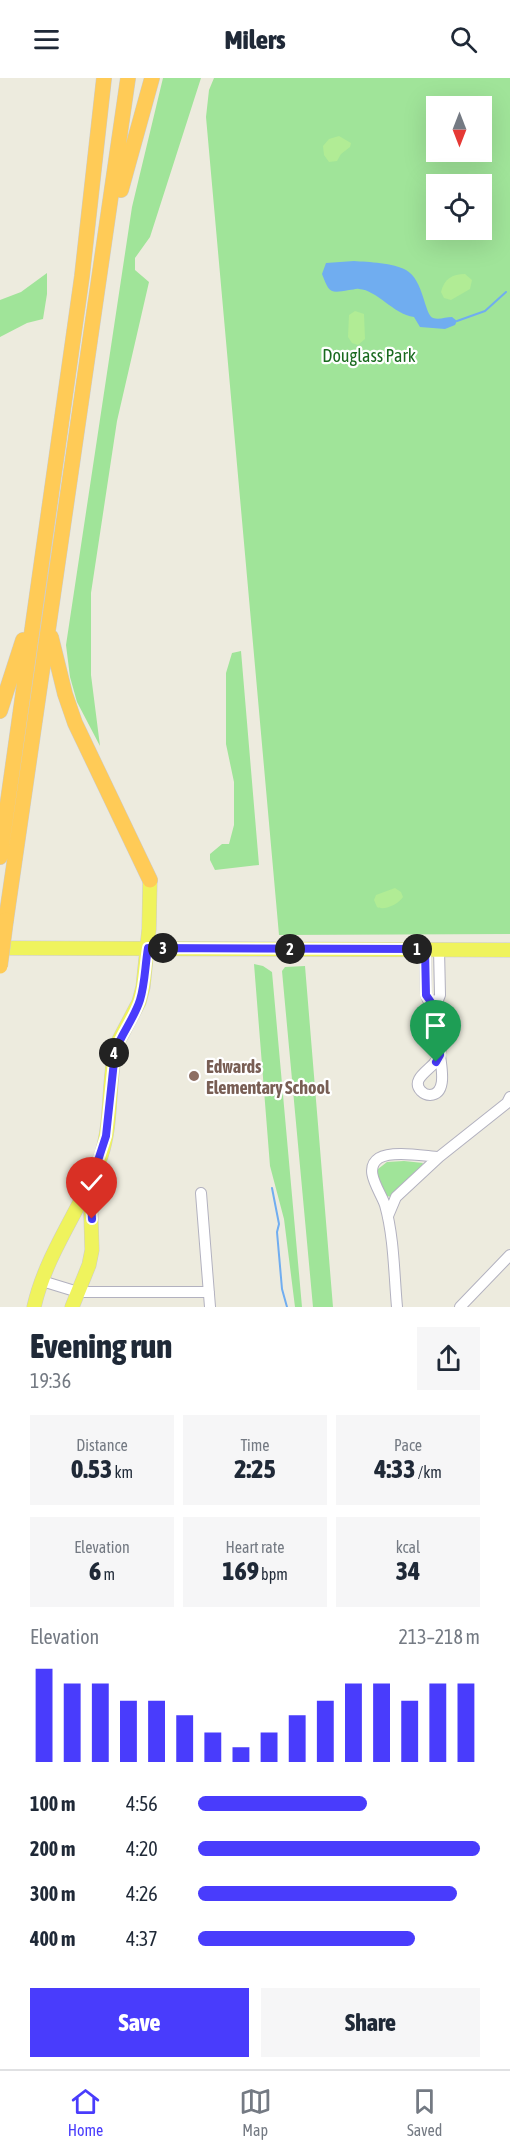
<!DOCTYPE html>
<html lang="en">
<head>
<meta charset="utf-8">
<style>
  :root { --surface:#fff; --page:#f6f6f7; --text:#1f2937; --muted:#747a83; --line:#e0e1e3; --accent:#493cfc }
  body { margin:0; font-family:"Asap Condensed",sans-serif; background:var(--page); color:var(--text); height:100vh; display:flex; flex-direction:column; font-size:22px; white-space:nowrap }
  * { box-sizing:border-box; margin:0 }
  p { font-size:20px; color:var(--muted) }
  .icon { flex:none; width:33px; height:33px; fill:none; stroke:currentColor; stroke-width:2; stroke-linecap:round; stroke-linejoin:round }
  .map { position:relative; height:1229px; overflow:hidden }
  .panel { display:flex; flex-direction:column; background:var(--surface); flex:1 }
  .panel>* { flex:none }
  .needle { width:39px; rotate:180deg }
  .buttons { position:absolute; left:426px; top:18px; display:grid; gap:12px }
  .buttons a { display:grid; place-items:center; width:66px; height:66px; border-radius:0px; background:var(--surface); box-shadow:0 6px 24px #0002; font-size:30px }
  .pin { position:absolute; display:grid; place-items:center; width:51px; height:51px; color:#fff; margin:-62px -26px; border-radius:50% 50% 50% 0; rotate:-45deg; box-shadow:0 0 6px #0007 }
  .pin .icon { rotate:45deg }
  .km { position:absolute; width:30px; height:30px; margin:-15px; border-radius:50%; background:#222; color:#fff; font-size:16px; line-height:30px; text-align:center }
  .round { display:grid; place-items:center; flex:none; width:63px; height:63px; border-radius:0px; background:var(--page) }
  .overview { display:flex; align-items:center; justify-content:space-between; height:102px; padding:0 30px }
  h1 { font-size:33px; font-weight:800; line-height:45px }
  .metrics { display:grid; grid-template-columns:repeat(3,1fr); gap:9px; height:102px; padding:6px 30px }
  .metrics div { display:grid; align-content:center; border-radius:0px; background:var(--page); text-align:center }
  .metrics b { font-size:26px; font-weight:800 }
  .metrics small { font-size:16px; font-weight:400 }
  .metrics p { font-size:16px }
  .chart { height:168px; padding:12px 30px }
  .chart p { display:flex; justify-content:space-between }
  .chart svg { width:100%; height:108px; margin-top:6px; stroke:var(--accent); stroke-width:6 }
  .action { display:flex; gap:12px; margin-top:auto; padding:12px 30px }
  .action a { flex:1; height:69px; border-radius:0px; background:var(--accent); color:#fff; font-size:24px; font-weight:800; line-height:69px; text-align:center }
  .action a+a { background:var(--page); color:var(--text) }
  ul { padding:0 30px; list-style:none; font-size:20px }
  li { display:grid; grid-template-columns:96px 72px 1fr; align-items:center; height:45px }
  li i { height:15px; border-radius:8px; background:var(--accent) }
  header { display:flex; justify-content:space-between; align-items:center; height:78px; padding:0 30px; background:var(--surface); font-size:27px; font-weight:800 }
  .dock { display:flex; justify-content:space-around; align-items:center; height:84px; border-top:2px solid var(--line); background:var(--surface); font-size:16px; color:var(--muted) }
  .dock a { display:grid; justify-items:center; gap:3px }
  .dock .on { color:var(--accent) }
  .map>svg:first-child { display:block }
  .green { fill:#a0e499; fill-rule:evenodd }
  .pitch { fill:#b1ec95 }
  .water { fill:#70adf0 }
  .lines { fill:none; stroke-linecap:round; stroke-linejoin:round }
  .stream { stroke:#70adf0; stroke-width:2 }
  .minor-casing { stroke:#b2b1bf; stroke-width:12 }
  .major-casing { stroke:#ccc; stroke-width:15 }
  .highway-casing { stroke:#ccc; stroke-width:16 }
  .minor { stroke:#fff; stroke-width:10 }
  .major { stroke:#eff35d; stroke-width:14 }
  .highway { stroke:#ffcb57; stroke-width:15 }
  .highway-bridge-casing { stroke:#ccc; stroke-width:16; stroke-linecap:butt }
  .highway-bridge { stroke:#ffcb57; stroke-width:15 }
  .route-casing { stroke:#fff; stroke-width:12 }
  .route { stroke:#493cfc; stroke-width:8 }
  .education-dot { fill:#8d6e63; stroke:#fff; stroke-width:2 }
  .labels { text-anchor:middle; dominant-baseline:central; stroke-width:4.5; stroke-linejoin:round; paint-order:stroke }
  .park-label { font-size:18px; fill:#196a1e; stroke:#fff }
  .education-label { font-size:18px; font-weight:bold; fill:#785e54; stroke:#fff; text-anchor:start }
</style>
</head>
<body>
<header><svg class="icon" aria-label="menu" viewBox="0 0 24 24"><path d="M4 6h16M4 12h16M4 18h16"/></svg>Milers<svg class="icon" aria-label="search" viewBox="0 0 24 24"><circle cx="10" cy="10" r="6"/><path d="M15 15l6 6"/></svg></header>
<div class="map">
<svg width="510" height="1229" viewBox="0 0 510 1229">
  <rect width="100%" height="100%" fill="#edebde"/>
  <path class="green" d="M163,0h38l-51,159 -15,21v12l14,12 -32,139 -26,172v82l9,71 -23,-44 -7,-25 -4,-32 66,-438z
    M214,0h296v856l-231,1 -73,-818 3,-27zM436,28h46v46h-46zM436,106h46v46h-46z
    M47,195v21l-4,25 -16,4 -27,14v-37l21,-8z
    M241,573l18,214 -44,5 -5,-10v-6l12,-10h7l5,-19v-43l-8,-38v-71l6,-20z
    M254,886l9,2 9,6 30,335h-7l-11,-88 -14,-53z
    M305,888l28,341h-20l-30,-325 -1,-11 3,-4z
    M404,1083l19,2c-2,5 -27,29 -32,34l-4,-1 -9,-17v-10l9,-7z"/>
  <path class="pitch" d="M339,58l12,7 -1,4 -9,7 -4,7 -8,1 -5,-7 -1,-9 6,-7z
    M465,196l7,6 -2,9 -19,11 -7,-2 -3,-6c3,-13 11,-18 24,-18z
    M355,233l9,3 1,25 -7,6 -6,-2 -4,-6 1,-22z
    M395,810l6,4 2,5c-4,7 -19,14 -26,10l-3,-7 2,-5z"/>
  <path class="water" d="M354,183c14,1 40,2 52,9 18,10 18,44 27,48 6,2 13,-1 19,-1l5,4 -2,4 -10,4 -25,-2 -6,-10c-21,-3 -37,-27 -55,-28 -3,-1 -6,1 -10,1 -20,4 -20,2 -27,-16l4,-11z"/>
  <g class="lines">
    <path class="stream" d="M457,243l28,-10 21,-19
      M272,1110l7,36 -2,8 5,57 5,18"/>
    <defs>
      <path id="minor" d="M425,871l1,46 2,5 6,3 4,-3 2,-5 -1,-46
        M434,925c6,13 9,36 6,51 -2,13 -32,23 -19,37 3,3 5,4 9,4 18,-1 11,-29 10,-40
        M201,1115l9,114
        M388,1138l8,-19 43,-40
        M42,1203l36,11h131
        M397,1229c-3,-33 -3,-70 -12,-102 -4,-13 -23,-36 -6,-47 13,-8 45,-2 60,-1l68,-54 3,-6
        M460,1229l50,-52"/>
      <path id="major" d="M0,870l510,2
        M34,1229c12,-54 48,-99 67,-151 11,-32 7,-70 14,-104l4,-12 20,-38 4,-15 6,-58 1,-49
        M72,1229l17,-42 3,-15 -2,-65"/>
      <path id="highway" d="M121,112l31,-112
        M51,559l14,57 10,29 75,157
        M0,633l23,-71
        M0,779l82,-581 22,-198
        M6,842l122,-842"/>
    </defs>
    <use href="#minor" class="minor-casing"/>
    <use href="#major" class="major-casing"/>
    <use href="#highway" class="highway-casing"/>
    <use href="#minor" class="minor"/>
    <use href="#major" class="major"/>
    <use href="#highway" class="highway"/>
    <defs>
      <path id="highway-bridge" d="M0,888l6,-46"/>
    </defs>
    <use href="#highway-bridge" class="highway-bridge-casing"/>
    <use href="#highway-bridge" class="highway-bridge"/>
  </g>
  <g class="lines">
    <defs>
      <path id="route" d="M92,1141l-2,-34 16,-49 9,-84c6,-18 19,-33 25,-52 5,-16 5,-34 8,-52l277,1 1,46 14,20v40l-4,7"/>
    </defs>
    <use href="#route" class="route-casing"/>
    <use href="#route" class="route"/>
  </g>
  <circle class="education-dot" cx="194" cy="998" r="6"/>
  <g class="labels">
    <g class="park-label">
      <text x="369" y="277">Douglass Park</text>
    </g>
    <g class="education-label">
      <text x="206" y="988">Edwards<tspan x="206" dy="21">Elementary School</tspan></text>
    </g>
  </g>
</svg>
<div class="buttons">
<a><svg class="needle" viewBox="-14 -14 28 28"><path d="M0-13l5 13h-10z" fill="#e53935"/><path d="M0 13l5-13h-10z" fill="#747a83"/></svg></a>
<a><svg class="icon" aria-label="locate" viewBox="0 0 24 24"><circle cx="12" cy="12" r="6"/><path d="M12 2v4M12 18v4M2 12h4M18 12h4"/></svg></a>
</div>
<div class="pin" style="left:436px;top:984px;background:#1e9e55"><svg class="icon" aria-label="arrive" viewBox="0 0 24 24"><path d="M6 21V4h12l-3 4 3 4H6"/></svg></div>
<div class="pin" style="left:92px;top:1141px;background:#d93025"><svg class="icon" aria-label="check" viewBox="0 0 24 24"><path d="M5 12l5 5 9-10"/></svg></div>
<b class="km" style="left:417px;top:871px">1</b>
<b class="km" style="left:290px;top:871px">2</b>
<b class="km" style="left:163px;top:870px">3</b>
<b class="km" style="left:114px;top:975px">4</b>
</div>
<section class="panel">
<div class="overview"><div><h1>Evening run</h1><p>19:36</p></div><a class="round"><svg class="icon" aria-label="share" viewBox="0 0 24 24"><path d="M12 15V3M7 8l5-5 5 5M5 13v7h14v-7"/></svg></a></div>
<div class="metrics">
<div><p>Distance</p><b>0.53<small> km</small></b></div>
<div><p>Time</p><b>2:25</b></div>
<div><p>Pace</p><b>4:33<small> /km</small></b></div>
</div>
<div class="metrics">
<div><p>Elevation</p><b>6<small> m</small></b></div>
<div><p>Heart rate</p><b>169<small> bpm</small></b></div>
<div><p>kcal</p><b>34</b></div>
</div>
<div class="chart"><p><span>Elevation</span>213–218 m</p>
<svg viewBox="0 0 160 44" preserveAspectRatio="none"><path d="M5 44V6M15 44V12M25 44V12M35 44V19M45 44V19M55 44V25M65 44V32M75 44V38M85 44V32M95 44V25M105 44V19M115 44V12M125 44V12M135 44V19M145 44V12M155 44V12"/></svg>
</div>
<ul>
<li><b>100 m</b>4:56<i style="width:60%"></i></li>
<li><b>200 m</b>4:20<i style="width:100%"></i></li>
<li><b>300 m</b>4:26<i style="width:92%"></i></li>
<li><b>400 m</b>4:37<i style="width:77%"></i></li>
</ul>
<div class="action"><a>Save</a><a>Share</a></div>
</section>
<nav class="dock">
<a class="on"><svg class="icon" aria-label="home" viewBox="0 0 24 24"><path d="M3 11l9-7 9 7M6 9v11h12V9"/></svg>Home</a>
<a><svg class="icon" aria-label="map" viewBox="0 0 24 24"><path d="M3 6l6-2 6 2 6-2v14l-6 2-6-2-6 2zM9 4v14M15 6v14"/></svg>Map</a>
<a><svg class="icon" aria-label="saved" viewBox="0 0 24 24"><path d="M7 4h10v16l-5-4-5 4z"/></svg>Saved</a>
</nav>
</body>
</html>
